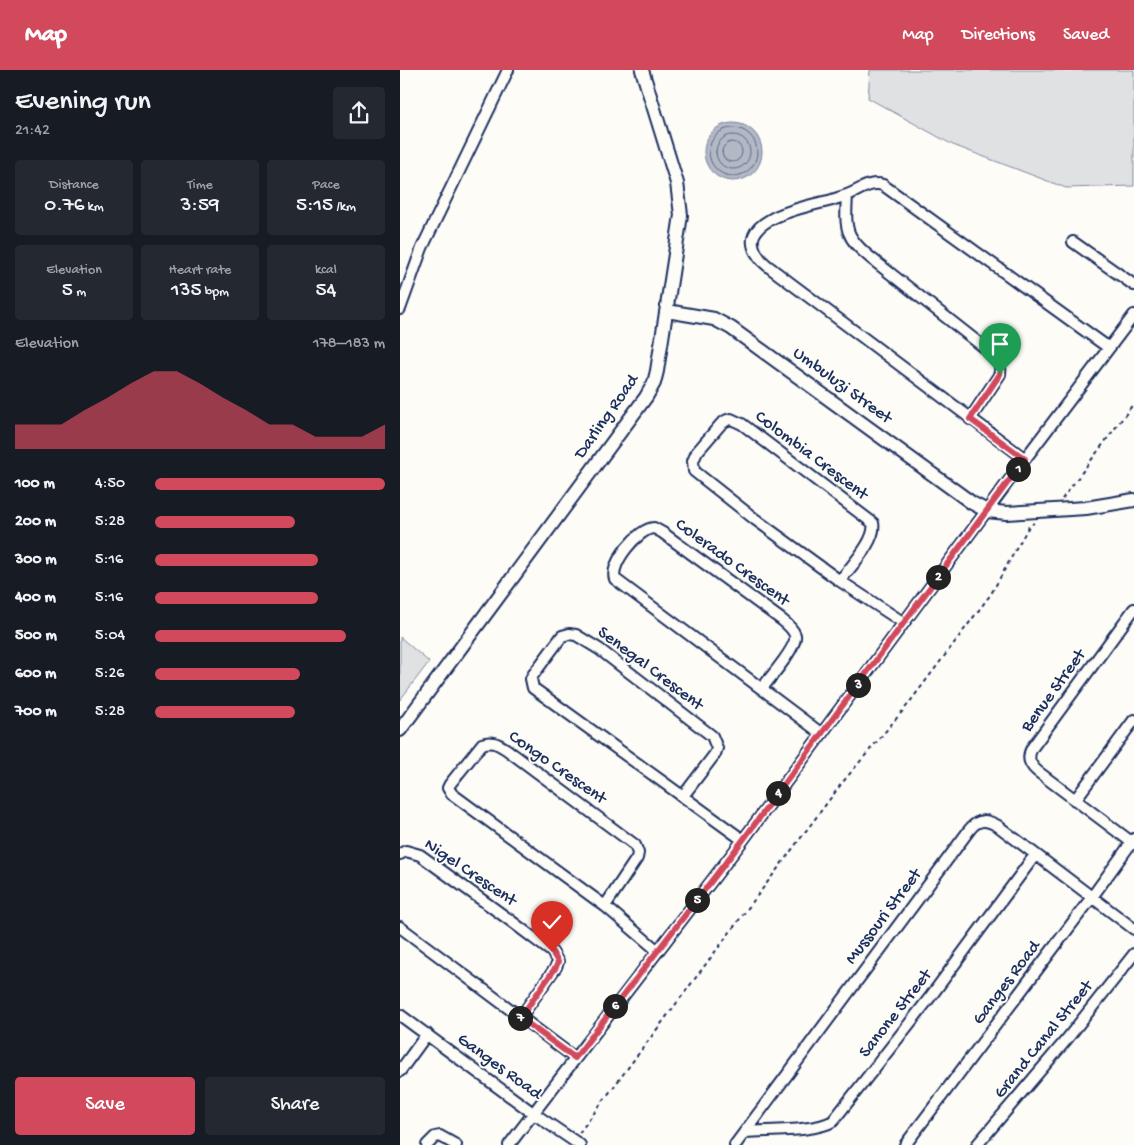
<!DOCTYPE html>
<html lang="en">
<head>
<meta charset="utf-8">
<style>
  :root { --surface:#171b24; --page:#242831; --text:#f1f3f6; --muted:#9ea1a6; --accent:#d1495b }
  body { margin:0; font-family:"Gochi Hand",sans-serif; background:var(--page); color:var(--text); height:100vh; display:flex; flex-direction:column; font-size:19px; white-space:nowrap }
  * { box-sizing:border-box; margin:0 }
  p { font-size:16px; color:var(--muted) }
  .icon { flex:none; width:28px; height:28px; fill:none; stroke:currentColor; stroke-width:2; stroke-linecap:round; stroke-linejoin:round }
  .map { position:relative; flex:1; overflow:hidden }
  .details { display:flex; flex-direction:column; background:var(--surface); width:400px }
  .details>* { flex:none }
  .pin { position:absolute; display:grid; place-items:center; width:42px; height:42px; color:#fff; margin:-51px -21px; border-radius:50% 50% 50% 0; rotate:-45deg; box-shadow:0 0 5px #0007 }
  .pin .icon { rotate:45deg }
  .km { position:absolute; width:25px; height:25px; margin:-12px; border-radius:50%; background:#222; color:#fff; font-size:14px; line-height:25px; text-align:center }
  .round { display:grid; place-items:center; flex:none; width:52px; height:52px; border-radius:5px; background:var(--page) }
  .overview { display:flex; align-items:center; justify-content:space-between; height:85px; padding:0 15px }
  h1 { font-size:28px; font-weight:600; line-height:38px }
  .metrics { display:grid; grid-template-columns:repeat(3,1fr); gap:8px; height:85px; padding:5px 15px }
  .metrics div { display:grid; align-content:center; border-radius:5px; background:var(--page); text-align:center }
  .metrics b { font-size:21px; font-weight:600 }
  .metrics small { font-size:14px; font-weight:400 }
  .metrics p { font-size:14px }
  .chart { height:140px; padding:10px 15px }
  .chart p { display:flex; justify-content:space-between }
  .chart svg { width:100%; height:90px; margin-top:5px; fill:var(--accent); opacity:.7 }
  .button { display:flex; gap:10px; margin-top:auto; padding:10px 15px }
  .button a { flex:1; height:58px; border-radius:5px; background:var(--accent); color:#fff; font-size:20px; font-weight:600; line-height:58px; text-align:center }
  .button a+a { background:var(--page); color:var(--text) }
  ul { padding:0 15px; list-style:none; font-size:16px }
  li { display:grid; grid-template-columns:80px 60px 1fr; align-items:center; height:38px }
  li i { height:12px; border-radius:6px; background:var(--accent) }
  header { display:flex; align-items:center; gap:30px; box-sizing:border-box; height:70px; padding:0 25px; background:var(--accent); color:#fff }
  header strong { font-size:24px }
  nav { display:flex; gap:28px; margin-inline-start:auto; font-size:18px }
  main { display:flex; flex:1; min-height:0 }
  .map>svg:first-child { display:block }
  .green { fill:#e0e1e3; stroke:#7e88a0 }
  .water { fill:#b3b8c5; stroke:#76819c }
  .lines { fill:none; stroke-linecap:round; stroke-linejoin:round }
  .shore { stroke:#586687; stroke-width:1 }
  .minor-casing { stroke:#1b2f5e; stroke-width:14 }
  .tertiary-casing { stroke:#1b2f5e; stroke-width:16 }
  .path { stroke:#1b2f5e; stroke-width:2; stroke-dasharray:4 4; stroke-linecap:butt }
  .minor { stroke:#fdfcf7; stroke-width:10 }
  .tertiary { stroke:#fdfcf7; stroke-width:12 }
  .route-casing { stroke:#fff; stroke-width:10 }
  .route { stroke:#d1495b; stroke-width:6 }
  .labels { text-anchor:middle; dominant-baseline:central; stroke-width:4; stroke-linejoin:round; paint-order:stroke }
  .street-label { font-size:18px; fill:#1b2f5e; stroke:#fdfcf7 }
</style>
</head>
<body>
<header>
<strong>Map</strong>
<nav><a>Map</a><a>Directions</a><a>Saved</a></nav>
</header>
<main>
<section class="details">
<div class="overview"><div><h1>Evening run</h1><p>21:42</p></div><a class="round"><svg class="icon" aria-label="share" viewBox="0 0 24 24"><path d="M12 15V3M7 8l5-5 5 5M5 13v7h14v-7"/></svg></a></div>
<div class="metrics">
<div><p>Distance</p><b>0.76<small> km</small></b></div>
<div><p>Time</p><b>3:59</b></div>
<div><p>Pace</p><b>5:15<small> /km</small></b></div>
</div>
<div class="metrics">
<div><p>Elevation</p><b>5<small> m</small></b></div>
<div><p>Heart rate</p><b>135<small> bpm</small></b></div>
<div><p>kcal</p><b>54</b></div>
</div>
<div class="chart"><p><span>Elevation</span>178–183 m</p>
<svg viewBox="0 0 160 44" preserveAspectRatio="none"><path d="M0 44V32L10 32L20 32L30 25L40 19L50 12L60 6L70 6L80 12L90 19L100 25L110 32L120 32L130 38L140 38L150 38L160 32V44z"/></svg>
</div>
<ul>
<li><b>100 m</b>4:50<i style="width:100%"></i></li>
<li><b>200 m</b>5:28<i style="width:61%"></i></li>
<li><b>300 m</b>5:16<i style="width:71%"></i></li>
<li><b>400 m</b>5:16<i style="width:71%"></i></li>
<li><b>500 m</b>5:04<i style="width:83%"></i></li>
<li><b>600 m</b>5:26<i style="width:63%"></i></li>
<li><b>700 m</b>5:28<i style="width:61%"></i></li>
</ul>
<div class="button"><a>Save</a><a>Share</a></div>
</section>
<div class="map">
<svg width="734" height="1075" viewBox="0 0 734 1075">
  <rect width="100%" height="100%" fill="#fdfcf7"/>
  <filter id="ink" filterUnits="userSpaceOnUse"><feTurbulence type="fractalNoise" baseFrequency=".02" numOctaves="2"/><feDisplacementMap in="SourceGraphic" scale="10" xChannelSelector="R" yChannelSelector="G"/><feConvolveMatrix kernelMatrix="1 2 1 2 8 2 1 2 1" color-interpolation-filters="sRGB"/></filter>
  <g filter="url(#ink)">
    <path class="green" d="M470,0h264v116l-68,2 -113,-43 -85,-47z
      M0,567l29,25 -29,38z"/>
    <path class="water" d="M304 82a29 29 0 1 1 58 0a29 29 0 1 1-58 0Z"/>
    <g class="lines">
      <path class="shore" d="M309 82a24 24 0 1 1 48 0a24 24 0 1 1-48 0Z
        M316 82a17 17 0 1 1 34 0a17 17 0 1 1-34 0Z
        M322 82a10 10 0 1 1 20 0a10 10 0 1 1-20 0Z"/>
      <defs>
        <path id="minor" d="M447,125c-2,35 -2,42 25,64l122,96c5,6 7,10 6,19l-30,45
          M673,172l61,43
          M0,239l22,-61 86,-178
          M625,389l-252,-189c-5,-4 -11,-8 -14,-13 -29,-38 51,-51 73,-57 5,-2 10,-3 15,-5 12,-4 22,-14 36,-10l226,163
          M440,511c10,-14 37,-41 33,-58l-131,-99 -11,-5 -4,1 -6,4 -24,28 -4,9 1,10 62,49 84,61 64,42
          M734,539l-102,139c-5,9 -3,16 5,23l97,73
          M362,618c8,-10 36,-42 33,-53 -2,-6 -8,-11 -13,-15l-119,-87 -9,-5c-15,0 -45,36 -39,51l207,155
          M283,726l32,-42 2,-6 -5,-12 -113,-87 -23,-14 -7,-1 -7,2 -29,39 -2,4 2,9 210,152
          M675,730l59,-80
          M0,784l6,-3 14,4 91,66 41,31 6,10 -2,5 -36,51
          M205,836l32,-48 1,-5 -3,-8 -129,-96c-8,-5 -14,-9 -24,-5l-32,40 -2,4 4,6 153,112 53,45
          M0,857l175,131
          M0,945l133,98 47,32
          M0,1001l27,-37
          M346,1062c22,-2 69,0 87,-11l98,-125 104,-141
          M27,1075l8,-8 5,-1 16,9
          M109,1075l234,-305 282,-381 109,-144
          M335,1075l235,-316c9,-11 17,-9 28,-3l136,103
          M505,1075l187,-248 42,-58
          M577,1075l90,-106 67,-85"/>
        <path id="tertiary" d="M267,241l47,8 17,9 241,175 15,8 20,2 79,-5 48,-8
          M0,660l246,-333 8,-14 3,-12 24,-156 -4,-32 -35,-113"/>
      </defs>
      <use href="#minor" class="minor-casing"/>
      <use href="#tertiary" class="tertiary-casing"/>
      <path class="path" d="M662,429l72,-96
        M179,1063l263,-350 64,-76 85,-113 38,-68 5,-3"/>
      <use href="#minor" class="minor"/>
      <use href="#tertiary" class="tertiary"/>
    </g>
  </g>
  <g class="lines" filter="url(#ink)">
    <defs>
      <path id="route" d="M152,882l6,10 -2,5 -36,51 55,40 168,-218 282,-381 -55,-40 30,-45"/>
    </defs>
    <use href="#route" class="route-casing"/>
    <use href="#route" class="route"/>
  </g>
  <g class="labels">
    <g class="street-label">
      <text transform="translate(442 316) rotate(36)">Umbuluzi Street</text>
      <text transform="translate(207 347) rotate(-55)">Darling Road</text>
      <text transform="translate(411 386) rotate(37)">Colombia Crescent</text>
      <text transform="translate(332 493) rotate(36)">Colerado Crescent</text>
      <text transform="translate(250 599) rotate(37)">Senegal Crescent</text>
      <text transform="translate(654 621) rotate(-54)">Benue Street</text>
      <text transform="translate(157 698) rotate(35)">Congo Crescent</text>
      <text transform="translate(70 803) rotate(34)">Nigel Crescent</text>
      <text transform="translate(484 847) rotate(-53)">Mussouri Street</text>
      <text transform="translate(607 913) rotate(-53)">Ganges Road</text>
      <text transform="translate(496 944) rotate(-52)">Sanone Street</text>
      <text transform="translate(644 970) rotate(-51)">Grand Canal Street</text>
      <text transform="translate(99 997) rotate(36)">Ganges Road</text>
    </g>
  </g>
</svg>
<div class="pin" style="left:600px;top:304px;background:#1e9e55"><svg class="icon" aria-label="arrive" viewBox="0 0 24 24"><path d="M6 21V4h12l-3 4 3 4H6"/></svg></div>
<div class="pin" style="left:152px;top:882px;background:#d93025"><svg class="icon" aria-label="check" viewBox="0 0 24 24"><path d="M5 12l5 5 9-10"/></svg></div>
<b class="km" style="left:618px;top:399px">1</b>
<b class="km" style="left:538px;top:507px">2</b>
<b class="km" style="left:458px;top:615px">3</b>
<b class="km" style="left:378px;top:723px">4</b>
<b class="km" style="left:297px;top:830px">5</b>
<b class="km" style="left:215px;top:936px">6</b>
<b class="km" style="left:120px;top:948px">7</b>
</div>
</main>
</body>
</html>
